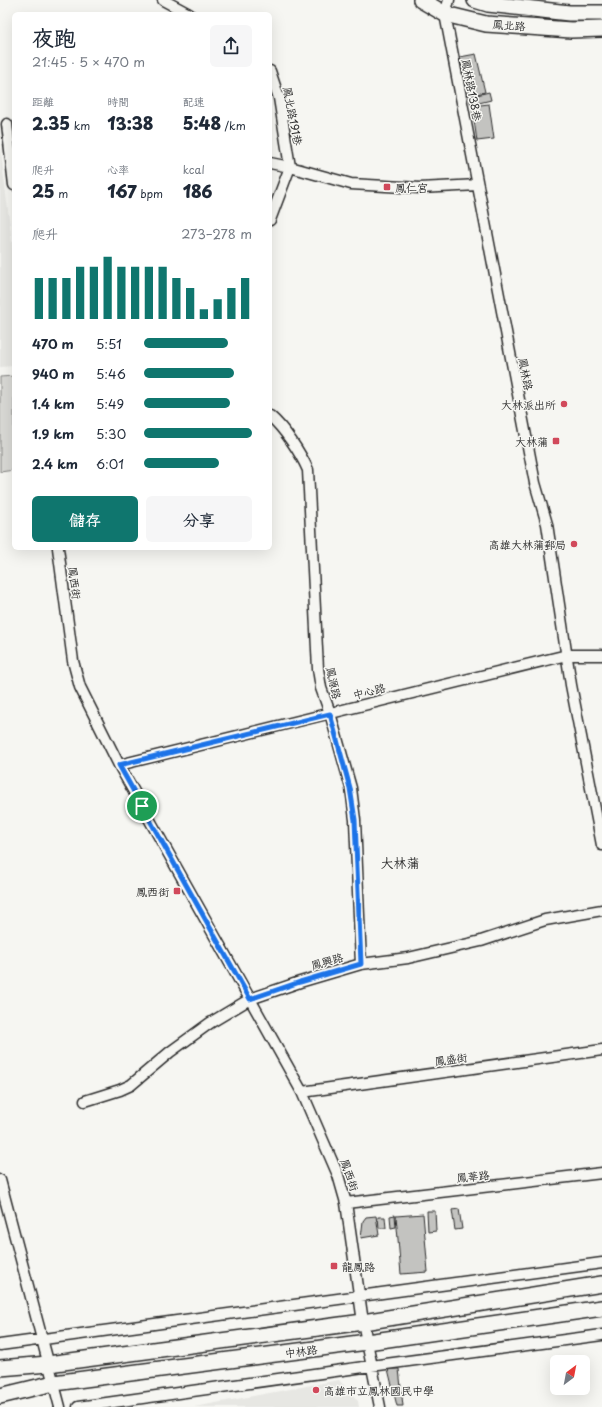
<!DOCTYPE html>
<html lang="zh-TW">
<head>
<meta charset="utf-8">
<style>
  :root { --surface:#fff; --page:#f6f6f7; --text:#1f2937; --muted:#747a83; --accent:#0f766e }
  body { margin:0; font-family:"Playpen Sans","LXGW WenKai TC",sans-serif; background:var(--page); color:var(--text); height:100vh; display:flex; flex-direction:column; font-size:15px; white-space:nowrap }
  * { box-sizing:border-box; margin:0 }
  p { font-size:13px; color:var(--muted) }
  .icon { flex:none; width:22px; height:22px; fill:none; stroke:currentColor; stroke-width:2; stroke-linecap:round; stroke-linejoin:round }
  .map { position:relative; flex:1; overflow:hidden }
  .details { position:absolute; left:12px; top:12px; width:260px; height:538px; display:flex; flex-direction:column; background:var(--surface); border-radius:6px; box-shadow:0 4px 16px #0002 }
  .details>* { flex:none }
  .needle { width:26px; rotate:32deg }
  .tools { position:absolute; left:550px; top:1355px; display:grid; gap:8px }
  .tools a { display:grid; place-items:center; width:40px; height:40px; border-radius:6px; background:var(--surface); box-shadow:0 4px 16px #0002; font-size:20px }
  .pin { position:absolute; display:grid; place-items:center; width:34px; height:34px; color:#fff; margin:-17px; border:2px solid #fff; border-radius:50%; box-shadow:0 1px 4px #0007 }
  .round { display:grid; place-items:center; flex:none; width:42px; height:42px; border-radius:6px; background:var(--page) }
  .summary { display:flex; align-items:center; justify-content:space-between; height:68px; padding:0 20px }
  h1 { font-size:22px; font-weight:800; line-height:30px }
  .figures { display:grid; grid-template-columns:repeat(3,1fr); gap:6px; height:68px; padding:4px 20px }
  .figures div { display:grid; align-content:center }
  .figures b { font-size:17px; font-weight:800 }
  .figures small { font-size:11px; font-weight:400 }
  .figures p { font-size:11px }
  .chart { height:112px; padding:8px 20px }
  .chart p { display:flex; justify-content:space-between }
  .chart svg { width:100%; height:72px; margin-top:4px; stroke:var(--accent); stroke-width:6 }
  .button { display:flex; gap:8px; margin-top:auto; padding:8px 20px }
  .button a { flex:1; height:46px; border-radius:6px; background:var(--accent); color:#fff; font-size:16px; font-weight:800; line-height:46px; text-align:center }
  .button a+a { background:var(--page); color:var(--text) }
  ul { padding:0 20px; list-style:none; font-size:13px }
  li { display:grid; grid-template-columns:64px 48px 1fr; align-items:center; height:30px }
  li i { height:10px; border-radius:5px; background:var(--accent) }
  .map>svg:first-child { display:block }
  .built { fill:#e7e7e3 }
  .green { fill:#d9d9d5; stroke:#828280 }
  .building { fill:#c3c3c0; stroke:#2b2b2b }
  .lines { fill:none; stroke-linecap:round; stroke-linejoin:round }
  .street-casing { stroke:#2b2b2b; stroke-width:13 }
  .secondary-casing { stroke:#2b2b2b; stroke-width:18 }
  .street { stroke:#f6f6f2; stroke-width:10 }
  .secondary { stroke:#f6f6f2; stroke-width:15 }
  .route-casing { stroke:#fff; stroke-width:8 }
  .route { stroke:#1a73e8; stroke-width:5 }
  .poi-dot { fill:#d1495b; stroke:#f6f6f2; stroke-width:1.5 }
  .labels { text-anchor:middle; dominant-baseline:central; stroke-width:3; stroke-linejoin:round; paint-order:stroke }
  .street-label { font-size:11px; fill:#2b2b2b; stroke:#f6f6f2 }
  .poi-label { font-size:11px; fill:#2b2b2b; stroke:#f6f6f2; text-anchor:end }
  .quarter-label { font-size:13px; fill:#2b2b2b; stroke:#f6f6f2 }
</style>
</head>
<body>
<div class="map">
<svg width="602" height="1407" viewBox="0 0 602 1407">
  <rect width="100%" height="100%" fill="#f6f6f2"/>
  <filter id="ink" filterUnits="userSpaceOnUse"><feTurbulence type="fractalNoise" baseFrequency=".025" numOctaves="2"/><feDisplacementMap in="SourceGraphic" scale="8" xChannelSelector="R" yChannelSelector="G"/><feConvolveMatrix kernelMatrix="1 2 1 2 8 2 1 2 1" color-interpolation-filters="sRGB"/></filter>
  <g filter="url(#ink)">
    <path class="built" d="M0,146l14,113v107l-14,1z
      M339,1380l19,21 1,6h-165z"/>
    <path class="green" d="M14,376v94l-14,2v-95z"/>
    <path class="building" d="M476,54l9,38 -16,4 -9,-39z
      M489,92l2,8 -20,5 -2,-8z
      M489,104l5,35 -17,2 -5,-35z
      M459,1209l3,20 -7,1 -3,-20z
      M427,1211h8l1,20 -8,1z
      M423,1214l5,58 -27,2 -5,-58z
      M395,1215l1,12 -5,1 -1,-12z
      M376,1216l3,19 -18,3 2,-17 3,-4z
      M378,1217h7l1,11h-7z
      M388,1369h11l4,37h-6z"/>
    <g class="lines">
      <defs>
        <path id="street" d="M163,0l26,14
          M449,0l-4,14 90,469 12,41 24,161 31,160
          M270,71l9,27 11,69 -20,53
          M7,124l7,61
          M270,163l20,4 61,17 69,4 58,-3
          M270,416c14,12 30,36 38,54l10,199 3,19 9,25 21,75 4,32 6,144
          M58,548l15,113 7,26 39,78 183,327 36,83 8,28 17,119 17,85
          M119,765l448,-110h35
          M302,1092l300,-42
          M85,1101l35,-11 11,-5 39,-33 40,-29 40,-24 50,-17 61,-18 47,-6 73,-17 64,-21 57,-10
          M0,1180l60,227
          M346,1203l256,-30
          M0,1345l602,-82
          M78,1407l293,-41 231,-31"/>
        <path id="secondary" d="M421,0l24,14 41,10 85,6 31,-1
          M475,0l13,4 81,9h33
          M0,1368l48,-4 315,-42 239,-38
          M0,1396l54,-13 313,-41 235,-34"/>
      </defs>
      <use href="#street" class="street-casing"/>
      <use href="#secondary" class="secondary-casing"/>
      <use href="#street" class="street"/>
      <use href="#secondary" class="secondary"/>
    </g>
  </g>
  <g class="lines" filter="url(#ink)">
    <defs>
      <path id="route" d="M330,714l20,74 5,32 6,144 -61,18 -50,17 -131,-234z"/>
    </defs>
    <use href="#route" class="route-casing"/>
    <use href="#route" class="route"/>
  </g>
  <g class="poi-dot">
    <rect x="383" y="183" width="8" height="8" rx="2"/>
    <circle cx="564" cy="404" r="4"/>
    <rect x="552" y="437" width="8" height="8" rx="2"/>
    <circle cx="574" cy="544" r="4"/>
    <rect x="173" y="887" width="8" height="8" rx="2"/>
    <rect x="330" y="1262" width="8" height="8" rx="2"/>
    <circle cx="316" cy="1390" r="4"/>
  </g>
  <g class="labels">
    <g class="street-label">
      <text transform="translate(509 25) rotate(4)">鳳北路</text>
      <text transform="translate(472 90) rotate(79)">鳳林路138巷</text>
      <text transform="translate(293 116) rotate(79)">鳳北路191巷</text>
      <text transform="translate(526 374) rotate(79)">鳳林路</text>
      <text transform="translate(75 583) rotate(82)">鳳西街</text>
      <text transform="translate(334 683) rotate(77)">鳳源路</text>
      <text transform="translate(369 691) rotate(-14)">中心路</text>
      <text transform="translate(327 961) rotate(-16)">鳳興路</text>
      <text transform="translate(451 1059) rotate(-8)">鳳盛街</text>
      <text transform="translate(350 1175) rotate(71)">鳳西街</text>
      <text transform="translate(473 1176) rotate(-6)">鳳華路</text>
      <text transform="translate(301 1351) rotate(-7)">中林路</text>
    </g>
    <g class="poi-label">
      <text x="395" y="187" text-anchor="start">鳳仁宮</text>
      <text x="556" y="404">大林派出所</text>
      <text x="548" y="441">大林蒲</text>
      <text x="566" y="544">高雄大林蒲郵局</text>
      <text x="169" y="891">鳳西街</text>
      <text x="342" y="1266" text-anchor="start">龍鳳路</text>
      <text x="324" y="1390" text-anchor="start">高雄市立鳳林國民中學</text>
    </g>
    <g class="quarter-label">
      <text x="400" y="862">大林蒲</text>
    </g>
  </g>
</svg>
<div class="tools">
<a><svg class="needle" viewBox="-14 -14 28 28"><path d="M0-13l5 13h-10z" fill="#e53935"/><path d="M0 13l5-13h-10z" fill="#747a83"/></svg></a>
</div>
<div class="pin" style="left:142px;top:806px;background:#1e9e55"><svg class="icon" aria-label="arrive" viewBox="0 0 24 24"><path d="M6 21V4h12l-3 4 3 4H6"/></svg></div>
<section class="details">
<div class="summary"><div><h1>夜跑</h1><p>21:45 · 5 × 470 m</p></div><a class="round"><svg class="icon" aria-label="share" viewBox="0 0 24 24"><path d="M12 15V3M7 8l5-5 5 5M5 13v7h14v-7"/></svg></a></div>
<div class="figures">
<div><p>距離</p><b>2.35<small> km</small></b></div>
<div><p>時間</p><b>13:38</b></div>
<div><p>配速</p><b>5:48<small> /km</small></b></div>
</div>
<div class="figures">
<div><p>爬升</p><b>25<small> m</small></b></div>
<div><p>心率</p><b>167<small> bpm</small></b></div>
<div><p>kcal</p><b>186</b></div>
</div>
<div class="chart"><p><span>爬升</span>273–278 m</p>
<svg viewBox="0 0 160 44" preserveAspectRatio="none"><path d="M5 44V19M15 44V19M25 44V19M35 44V12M45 44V12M55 44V6M65 44V12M75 44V12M85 44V12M95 44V12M105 44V19M115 44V25M125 44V38M135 44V32M145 44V25M155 44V19"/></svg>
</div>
<ul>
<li><b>470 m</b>5:51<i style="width:78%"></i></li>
<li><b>940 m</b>5:46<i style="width:83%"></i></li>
<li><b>1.4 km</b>5:49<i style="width:80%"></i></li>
<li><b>1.9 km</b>5:30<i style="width:100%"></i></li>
<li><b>2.4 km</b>6:01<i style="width:69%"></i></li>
</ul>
<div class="button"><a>儲存</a><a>分享</a></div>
</section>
</div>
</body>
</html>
